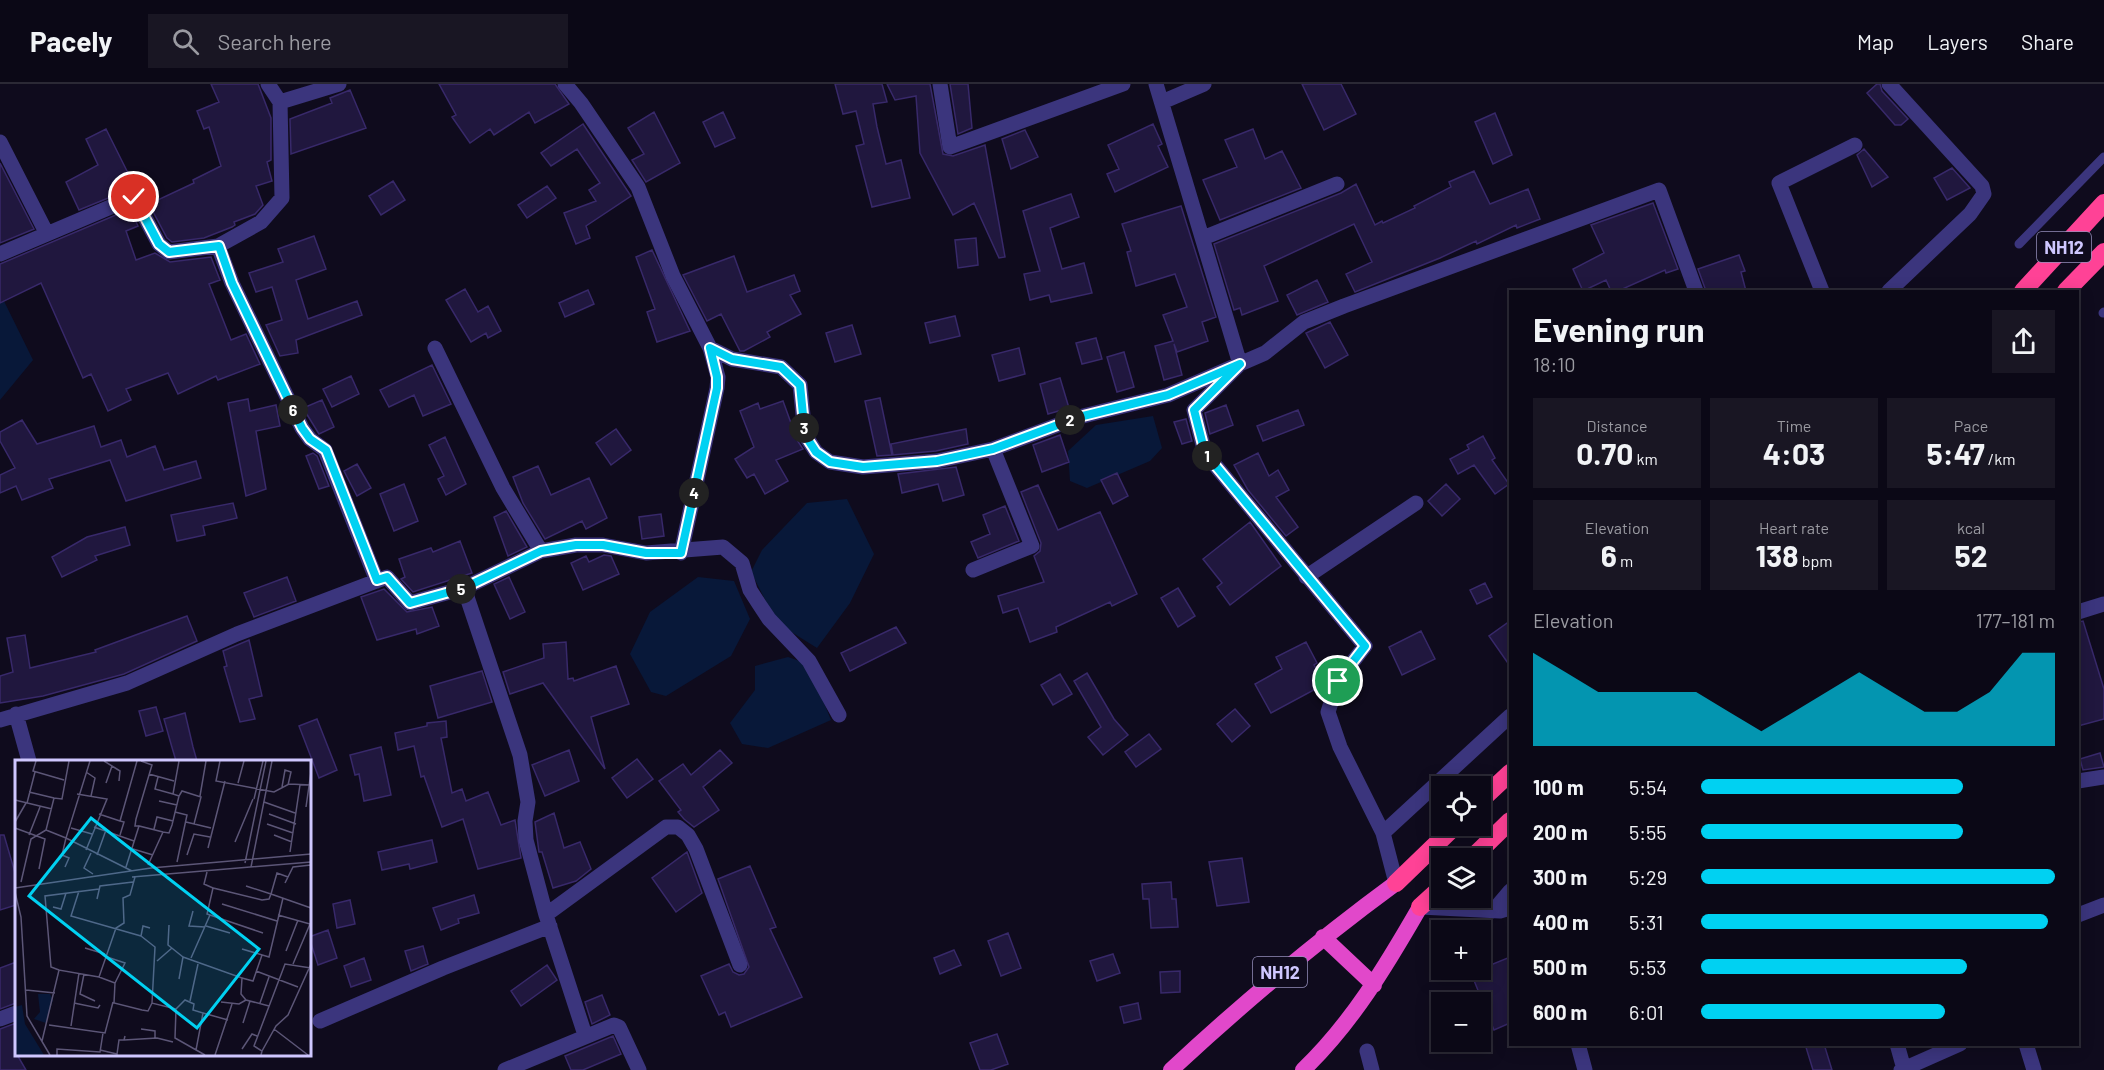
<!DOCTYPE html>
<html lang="en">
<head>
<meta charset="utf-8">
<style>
  :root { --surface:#0b0816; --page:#191623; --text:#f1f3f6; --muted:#9a9aa1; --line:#2b2935; --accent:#00d1f2 }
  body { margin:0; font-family:Barlow,sans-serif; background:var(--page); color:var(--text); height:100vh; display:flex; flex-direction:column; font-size:22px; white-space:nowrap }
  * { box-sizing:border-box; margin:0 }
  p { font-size:20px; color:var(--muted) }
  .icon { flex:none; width:33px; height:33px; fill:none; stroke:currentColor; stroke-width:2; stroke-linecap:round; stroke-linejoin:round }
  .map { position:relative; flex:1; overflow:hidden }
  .panel { position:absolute; left:1509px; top:206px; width:570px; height:756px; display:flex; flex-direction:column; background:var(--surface); border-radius:0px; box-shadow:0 3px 15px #0003,0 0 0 2px var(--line) }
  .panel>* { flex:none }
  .tools { position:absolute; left:1431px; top:692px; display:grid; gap:12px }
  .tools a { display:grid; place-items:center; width:60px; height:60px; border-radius:0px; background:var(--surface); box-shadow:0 3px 15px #0003,0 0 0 2px var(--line); font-size:30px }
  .pin { position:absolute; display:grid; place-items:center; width:51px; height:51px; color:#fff; margin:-26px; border:3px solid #fff; border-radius:50%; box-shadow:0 2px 6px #0007 }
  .km { position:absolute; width:30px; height:30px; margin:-15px; border-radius:50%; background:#222; color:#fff; font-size:16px; line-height:30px; text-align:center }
  .round { display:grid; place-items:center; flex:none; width:63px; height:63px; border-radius:0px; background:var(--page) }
  .overview { display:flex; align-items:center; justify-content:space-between; height:102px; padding:0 24px }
  h1 { font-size:33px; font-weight:700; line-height:45px }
  .figures { display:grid; grid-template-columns:repeat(3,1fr); gap:9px; height:102px; padding:6px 24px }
  .figures div { display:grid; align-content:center; border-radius:0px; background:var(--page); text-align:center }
  .figures b { font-size:30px; font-weight:700 }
  .figures small { font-size:16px; font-weight:400 }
  .figures p { font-size:16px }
  .chart { height:168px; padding:12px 24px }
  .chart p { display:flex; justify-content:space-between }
  .chart svg { width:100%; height:108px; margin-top:6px; fill:var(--accent); opacity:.7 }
  ul { padding:0 24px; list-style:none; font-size:20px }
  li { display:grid; grid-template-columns:96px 72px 1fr; align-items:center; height:45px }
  li i { height:15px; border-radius:8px; background:var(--accent) }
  header { display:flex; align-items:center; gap:36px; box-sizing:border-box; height:84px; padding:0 30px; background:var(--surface); border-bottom:2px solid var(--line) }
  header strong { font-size:28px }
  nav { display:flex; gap:33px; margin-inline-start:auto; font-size:21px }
  .search { width:420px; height:54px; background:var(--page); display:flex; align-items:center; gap:15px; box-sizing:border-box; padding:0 21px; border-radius:0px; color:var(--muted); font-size:22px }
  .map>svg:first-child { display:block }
  .water { fill:#081839 }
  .building { fill:#20173e; stroke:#38296a; stroke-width:1.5 }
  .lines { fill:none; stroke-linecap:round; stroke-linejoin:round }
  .service { stroke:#3b357d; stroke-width:9 }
  .minor { stroke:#3b357d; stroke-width:15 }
  .trunk { stroke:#e148ca; stroke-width:16 }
  .motorway { stroke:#ff4296; stroke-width:18 }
  .route-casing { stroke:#fff; stroke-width:12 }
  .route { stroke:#00d1f2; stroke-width:8 }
  .labels { text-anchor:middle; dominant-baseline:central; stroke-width:4.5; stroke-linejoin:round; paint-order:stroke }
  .shield { fill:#0f0b1d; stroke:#958fbb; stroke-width:1.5 }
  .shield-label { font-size:18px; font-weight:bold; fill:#cfc7ff }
  .inset-road { fill:none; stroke:#5c5677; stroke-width:1.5 }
  .view { fill:#00d1f2; fill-opacity:0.15; stroke:#00d1f2; stroke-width:3 }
  .inset-edge { fill:none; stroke:#cfc7ff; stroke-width:3 }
</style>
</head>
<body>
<header>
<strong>Pacely</strong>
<div class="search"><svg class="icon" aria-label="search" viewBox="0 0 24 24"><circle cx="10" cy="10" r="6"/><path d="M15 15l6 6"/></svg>Search here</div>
<nav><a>Map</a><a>Layers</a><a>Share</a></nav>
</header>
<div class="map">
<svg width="2104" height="986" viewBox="0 0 2104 986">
  <rect width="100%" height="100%" fill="#0f0b1d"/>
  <path class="water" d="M0,209l33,67 -33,40z
    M1153,332l9,32 -12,13 -63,27 -17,-7 -2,-30 28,-26z
    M847,415l27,55 -24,49 -33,45 -40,-25 -26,-51 11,-22 45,-47z
    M698,493l36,4 16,38 -19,37 -65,40 -15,-4 -21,-38 20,-42z
    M788,573l20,7 23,56 -63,28 -26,-4 -12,-21 25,-33v-24z"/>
  <path class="building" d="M211,0h47l13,34v42l-4,2 5,19 -16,5 7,19 -8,9 -21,8 1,3 -3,2 -28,11 -32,4 -5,-4 -18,-34 45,-21 -1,-3 28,-14 -12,-39 -5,2 -7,-18 22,-9z
    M439,0h116l14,20 -34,19 -6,-11 -35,23 -4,-6 -20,14 -18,-26 4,-2z
    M835,0h47l5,18 -14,2 4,23 9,37 15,-4 9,38 -38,9 -16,-61 8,-2 -8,-33 -13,3z
    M887,0h43l13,70 10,2 32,-11 20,112 -6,1 -25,-55 -21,12 -33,-62 -4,-57 -21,4z
    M950,0h18l4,44 -14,6z
    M1302,0h39l15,30 -32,16z
    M1877,0h3l2,7 26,28 -7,6h-6l-28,-32z
    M350,6l16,38 -75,26 -1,-35 42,-16 -2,-5z
    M654,28l26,51 -34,19 -14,-22 12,-6 -16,-26z
    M723,28l12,26 -20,9 -12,-25z
    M1495,29l17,42 -19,9 -18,-42z
    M583,40l48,72 -45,30 4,12 -14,6 -12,-31 32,-12 -7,-11 11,-7 -23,-34 -26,17 -10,-13z
    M1153,40l9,20 -4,2 10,21 -53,25 -8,-18 12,-5 -11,-24z
    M106,45l29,58 -56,23 -13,-28 32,-17 -12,-26z
    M1253,45l12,30 17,-8 19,37 -81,32 -17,-40 34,-13 -12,-27z
    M1025,46l13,27 -27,12 -9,-30z
    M1864,65l24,28 -16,10 -15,-32z
    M0,79l34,66 -34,14z
    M1952,84l18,20 -23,12 -13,-22z
    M1474,87l16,33 38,-15 12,30 -23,9 -1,-3 -39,19 -1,-3 -36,17 -85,34 -9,-18 26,-12 -18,-38 -90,42 14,35 -36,14 -2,-7 -6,2 -20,-66 127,-51 15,-9 19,41 7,-4 1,2 32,-15 -1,-2 37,-19 -2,-5z
    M393,97l12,19 -24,15 -12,-19z
    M547,102l9,12 -29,20 -9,-13z
    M1071,110l8,23 -29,11 12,41 22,-6 8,30 -41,9 -2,-7 -19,5 -6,-26 16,-3 -17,-60z
    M1653,119l25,66 -12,4 -1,-3 -47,21h-7l-5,-11 -23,11 -10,-22 31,-16 -13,-28z
    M1181,122l35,111 -14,5 6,19 -31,11 -3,-8 8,31 -18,5 -9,-34 18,-5 -10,-26 24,-8 -12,-33 -39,12 -9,-34 4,-1 -9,-27z
    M130,125l8,17 -12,5 10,29 19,-7 15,9 41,-5 9,23 -11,4 22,56 15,-6 14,30 -42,16 -2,-4 -38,18 -10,-21 -42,16 5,11 -23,11 -17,-37 -8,4 -42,-95 -41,20v-39z
    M314,152l12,33 -30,11 12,39 49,-18 5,14 -66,25 2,13 -18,3 -14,-31 16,-5 -10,-33 -16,5 -7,-19 34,-11 -5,-13z
    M976,154l2,27 -20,3 -3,-28z
    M652,166l38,81 -33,11 -10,-30 8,-3 -19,-52z
    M1739,171l6,16 -4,1 5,19h-40l-8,-22z
    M734,172l13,36 47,-17 6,16 -10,4 11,19 -34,18 3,5 -26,14h-4l-19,-37 -14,7 -24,-46z
    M1317,196l11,22 -31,13 -10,-20z
    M465,205l13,23 10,-6 13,25 -13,7 -2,-5 -15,9 -25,-42z
    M588,206l6,14 -29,13 -6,-14z
    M955,232l5,20 -30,7 -5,-20z
    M1330,238l18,33 -23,13 -19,-35z
    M852,241l9,29 -26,8 -9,-29z
    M1096,254l6,21 -20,5 -6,-21z
    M1019,264l6,26 -26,7 -7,-26z
    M1124,268l10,35 -17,5 -10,-35z
    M432,281l19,39 -28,12 -9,-21 -25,12 -9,-17z
    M351,292l8,18 -27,13 -9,-18z
    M1060,294l9,30 -21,6 -8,-30z
    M880,314l12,57 -15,1 -12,-55z
    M248,315l2,12 26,-6 4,21 -24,5 10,58 -20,7 -18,-93z
    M322,316l12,27 -15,7 -16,-26z
    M783,317l8,22 3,-1 3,18 6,9 -27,11 12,21 -23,13 -11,-20 -7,4 -12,-19 19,-12 -14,-36 18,-8 2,6z
    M1226,321l7,20 -23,9 -5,-21z
    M1298,326l6,15 -41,16 -6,-15z
    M1186,335l6,22 -10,3 -8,-22z
    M22,336l15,24 57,-18 7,21 20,-7 6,17 28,-11 9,24 32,-9 5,17 -75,23 -16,-41 -61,19 4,9 -31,12 -6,-14 -16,7v-18l15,-7 -15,-27v-9z
    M616,345l15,21 -20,15 -15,-22z
    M966,345l2,15 -32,7 -43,4 -2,-11z
    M1060,351l9,27 -27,10 -9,-27z
    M1483,352l12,22 -3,2 17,24 -14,10 -21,-29 -16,9 -8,-15 19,-10 -2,-4z
    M445,353l21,47 -20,11 -8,-16 6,-3 -15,-31z
    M313,369l4,3 12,30 -10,3 -13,-33z
    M1258,369l11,23 9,-6 11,20 -13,7 22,30 -12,9 -38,-46 -14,-25z
    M357,380l14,24 -14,8 -13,-25z
    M538,382l13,29 38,-17 18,40 -21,11 -4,-8 -37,18 -22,-36 -10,-26z
    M956,383l8,28 -21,6 -5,-17 -36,9 -4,-19z
    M1117,389l11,23 -15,8 -12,-24z
    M404,400l14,37 -24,10 -14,-37z
    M1446,400l14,15 -18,17 -14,-15z
    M1038,401l20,45 42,-18 37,82 -25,12 -2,-4 -54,25 1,5 -27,10 -12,-34 -15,5 -5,-17 46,-14 -10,-26 6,-5 1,-8 -20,-51z
    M233,419l4,15 -34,8 2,9 -28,6 -6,-26z
    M1005,422l14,35 -41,17 -7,-16 19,-8 -7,-19z
    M506,427l21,36 -19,9 -14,-39z
    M661,430l3,22 -22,3 -3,-22z
    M1250,438l31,44 -51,39 -13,-18 5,-4 -19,-24z
    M125,443l5,18 -35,11 2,4 -35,17 -10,-20 35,-20z
    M460,457l12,32 -59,19 -12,-13 4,-2 -6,-18 32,-11 2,4z
    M604,471l7,1 8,18 -36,16 -12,-27 15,-7 3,6z
    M287,493l9,24 -42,16 -10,-24z
    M509,493l16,35 -15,7 -16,-35z
    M1485,499l7,14 -15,7 -7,-14z
    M1178,504l17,28 -17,11 -17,-29z
    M384,505l23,23 25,-5 7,19 -22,8 -1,-5 -39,11 -16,-43z
    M187,532l10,25 -73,33 -81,22 -43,7v-27l13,-4 -6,-34 18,-3 5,33 66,-16 -1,-2z
    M1510,537v45l-21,-30z
    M2083,537l21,68v30l-26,7v-104z
    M896,543l10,16 -56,28 -9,-18z
    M1421,547l14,28 -33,16 -13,-28z
    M249,556l13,56 -13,3 6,20 -15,3 -16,-55 3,-1 -4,-15z
    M566,558l2,37 5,-1 1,3 42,-15 13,38 -38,13 14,52 -62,-86 -33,11 -7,-22 41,-14 -1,-14z
    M1306,558l11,21 -3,2 11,19 -54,29 -16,-29 27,-15 -6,-12z
    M482,587l10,31 -54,16 -8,-32z
    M1087,589l27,46 14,16 -25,20 -15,-18 13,-10 -27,-46z
    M1060,590l12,20 -19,11 -12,-20z
    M156,623l7,24 -17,5 -7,-25z
    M1235,625l15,17 -18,16 -15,-18z
    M185,629l8,34 4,14h-21l-5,-17 -7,-25z
    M317,635l20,51 -18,8 -20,-52z
    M446,637l1,16 -6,1 11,55 10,-4 4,12 22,-9 13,33 14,-5 6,38 -43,11 -15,-50 -21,8 -18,-51 -3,1 -7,-31 -16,4 -3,-17 32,-7v-3z
    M1149,650l12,15 -25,18 -11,-15z
    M381,663l10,48 -27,6 -5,-27 -4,1 -5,-20z
    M569,666l10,31 -34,15 -13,-31z
    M720,666l12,13 -29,24 16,23 -25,17 -10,-8 -6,-7 3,-2 -22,-29 24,-17 8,11z
    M2100,669l4,14 -21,3 -3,-11z
    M637,675l16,20 -26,19 -15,-20z
    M554,729l10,35 16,-6 11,27 -15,12 -23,7 -11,-36h-3l-4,-30z
    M0,751h4l12,41v29l-16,5z
    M432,756l5,22 -27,7 -1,-5 -27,6 -4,-18z
    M687,768l15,41 -26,19 -24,-34z
    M1242,774l7,44 -32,4 -8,-44z
    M750,782l26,61 -6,2 32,68 -71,30 -6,-15 -6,3 -18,-39 28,-12 4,8 6,3 5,-1 5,-7 -31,-88z
    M1171,798l1,17h4l2,28 -27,1 -2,-29h-6l-1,-15z
    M474,811l5,18 -21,6 1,4 -18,7 -8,-22z
    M350,816l5,24 -18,4 -4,-24z
    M328,846l9,28 -19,7 -9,-28z
    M1008,849l13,35 -20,8 -13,-35z
    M423,862l5,18 -17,7 -6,-20z
    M954,866l7,15 -21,9 -6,-16z
    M1113,870l7,19 -23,8 -7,-20z
    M1510,873v66l-16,7 -23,-57z
    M364,874l7,22 -20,7 -7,-21z
    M16,878v41l-16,6v-41z
    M547,881l10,15 -36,26 -10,-15z
    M1180,887v21l-19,1 -1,-21z
    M602,911l8,20 -18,9 -7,-22z
    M1138,919l3,16 -17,4 -4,-16z
    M16,939v30l10,17h-26v-41z
    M997,950l11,30 -17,6h-11l-10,-27z
    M613,952l8,18 -38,16h-12l-6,-14z
    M1805,960h19l8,26h-19z"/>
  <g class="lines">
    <path class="service" d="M2019,160l85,-87
      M2103,229l1,-1"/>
    <path class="minor" d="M268,0l12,18 59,-18
      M565,0l16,19 57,84 35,89 37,72 22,11 49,8 19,18 5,50 11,17 14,10 33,5 74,-6 56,-12
      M940,0l10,63 173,-63
      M1156,0l84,280 -46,46 11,43 160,193 -27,35 -10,31 12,35 43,86 13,50
      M1162,18l42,-18
      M0,58l47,92 87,-37 25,47 10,8 49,-6 43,-24 21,-24 -2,-96
      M1203,154l134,-54
      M218,162l14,37 70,145 8,11 15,11 52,131
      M0,170l47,-20
      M1822,207l-43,-108 76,-38
      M1889,207l81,-77 14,-20 -2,-8 -93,-102
      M435,264l68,140 38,63 35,-6h27l43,8 77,-6 19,16 8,27 9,14 10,15 40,42 30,54
      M681,469l36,-165 1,-11 -8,-29
      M973,486l59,-24 -39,-97 86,-32 89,-22 97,-42 39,-31 40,-16 315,-116 37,101
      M1306,493l110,-74
      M464,504l56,167 8,47 -3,19 1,19 20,75 39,120
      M2078,528l26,-8
      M16,630l13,47
      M0,636l127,-37 110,-49 150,-57 23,26 54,-15 77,-37
      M2078,697l26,-4
      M1383,749l127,-117
      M1420,823l80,4 10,-3
      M1493,827l17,-20
      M547,830l119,-87h12l10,8 8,14 44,116
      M2078,831l26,-10
      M0,935l16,-6
      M320,937l123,-53 107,-42
      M1578,960l7,26
      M1897,960l7,25
      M2026,960l8,26
      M1367,967l5,19
      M505,986l109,-45 5,2 20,43
      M1901,986l59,-26"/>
    <path class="trunk" d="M1323,853l51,48
      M1171,986c72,-67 146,-129 225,-187
      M1303,986c49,-47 83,-104 117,-163"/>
    <path class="motorway" d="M2023,207l81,-88
      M2066,207l38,-39
      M1480,717l30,-28
      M1472,774l38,-37
      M1396,799l60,-58
      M1420,823l22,-20"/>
  </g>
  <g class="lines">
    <defs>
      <path id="route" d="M134,113l25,47 10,8 50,-6 13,37 70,145 8,11 16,11 51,130 10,-3 23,26 54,-15 77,-37 35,-6h27l43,8h35l36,-165v-11l-7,-29 22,11 49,8 19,18 5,50 11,17 14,10 33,5 74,-6 56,-12 86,-32 89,-22 72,-31 -46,46 11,43 160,193 -27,35"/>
    </defs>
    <use href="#route" class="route-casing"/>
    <use href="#route" class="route"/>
  </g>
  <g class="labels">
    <g class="shield">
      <rect x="2037" y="148" width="54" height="30" rx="4.5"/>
      <rect x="1253" y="873" width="54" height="30" rx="4.5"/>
    </g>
    <g class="shield-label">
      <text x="2064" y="163">NH12</text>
      <text x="1280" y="888">NH12</text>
    </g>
  </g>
  <g transform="translate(15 676)">
    <rect width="296" height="296" fill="#0f0b1d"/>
    <path d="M23,234h12l3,6 -7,23 -12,-4 6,-7zM7,245l3,19 19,31h-29v-48z" fill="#081839"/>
    <path class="inset-road" d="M21,1l-3,10 31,9M75,1l-24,77 66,33M89,1l16,10 -1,10M205,1l-4,20 58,11 15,-8 22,1M71,12l9,6 -4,18M134,14l25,7M143,17l-3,12 18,5M91,23l6,-17M223,23l6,-22M267,27l3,-17 6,2 -3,13M14,32l25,6M62,34l30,5 -21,51M164,36l3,-5 19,6 -7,27M185,36l6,-35M239,39l9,-38M0,40l37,9M144,41l18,4M249,42l31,11M12,43l8,-31M291,47l5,-35M160,52l12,3 -10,47M84,54l21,7M254,54l27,10M0,62l11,-19M171,62l25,6M252,64l26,9M124,66h-4l1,-7 16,-54 -11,-4M79,67l40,14M0,68l30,11 -6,30M56,68l21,6M139,69l3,-12 16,4M14,75l11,-28M105,75l4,-13 -4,-1 17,-60M259,75l18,7M220,82l18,-43M193,88l17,-67M118,89l20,6M275,92l10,-67M76,93l-7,15 9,6M82,95l9,-25M172,95l7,-21 16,3M230,103l21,-102M133,105l15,-33 6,1 3,-8 7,-29 -6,-2 6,-33M50,107l4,-9 -7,-3 4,-17 -20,-8 8,-32 8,1 7,-38M111,107l13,-41 24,6M236,107l21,-106M192,112l-3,12 9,4M117,117l179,-15M120,117l-5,18 -7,3 1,25 -8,5 -17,49 16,6 -1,20 28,7 6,1 4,-8 24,6 -1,29 30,17M6,122l10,-43 15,-9M270,123l8,-16 18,-2M231,126l25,8 6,-21 11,4M0,128l136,-20 160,-14M64,131l-8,25 70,20 2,-10 7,2M0,132l6,25 6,99 23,39M82,139l3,-13 33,-4M207,144l55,17M38,147l8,2 5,-16M178,151l-4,15 16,1M263,155l32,9 -17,40M154,165l-1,20 15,12 -4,22M191,166l24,7M248,173l-56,-19 6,-26 49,12 7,-1 2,-5 40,14M126,176l14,11 -3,56M70,188l20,6M227,189l27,8 14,-59M271,191l12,-31M89,196l21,7 -10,20M168,197l59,21 -1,16 5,6 23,6M176,198l19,-43M142,201l15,-13M44,210l-8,-3 -6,-71 54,-7M241,211l42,16M69,214l-4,20 15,7M227,218l11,3 9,-26M11,230l29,3M175,241l8,-37M206,242l18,2 7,-4M59,243l24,5 2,-3M245,243l9,-26M161,249l9,-9 9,4 -1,6 10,3 -7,37M188,253l25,7M228,263l7,-22M34,265l56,8 8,-31M56,266l8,-53M126,269l14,2v7M259,269l34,26M109,280l33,-2 16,4M27,281l17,-71 40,7M227,289l10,-15 5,2M85,290l17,4 2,-14h5l1,-4M247,291l14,-25 12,-11 23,-51M42,295v-6l43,3 3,-19M200,295l17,-51M246,295l1,-4 -8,-5 31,-82 26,4"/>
    <path class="view" d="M76,58l168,131 -62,79 -168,-132z"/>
    <rect width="296" height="296" class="inset-edge"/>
  </g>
</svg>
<div class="tools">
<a><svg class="icon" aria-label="locate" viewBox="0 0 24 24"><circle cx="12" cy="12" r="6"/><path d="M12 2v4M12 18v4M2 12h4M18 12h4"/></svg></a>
<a><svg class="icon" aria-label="layers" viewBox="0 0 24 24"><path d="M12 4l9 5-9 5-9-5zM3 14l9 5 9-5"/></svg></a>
<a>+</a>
<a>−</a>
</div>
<div class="pin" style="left:1338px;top:597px;background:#1e9e55"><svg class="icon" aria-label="arrive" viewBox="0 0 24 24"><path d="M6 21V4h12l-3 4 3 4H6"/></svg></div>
<div class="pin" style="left:134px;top:113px;background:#d93025"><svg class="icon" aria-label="check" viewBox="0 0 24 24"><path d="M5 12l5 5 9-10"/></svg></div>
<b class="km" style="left:1207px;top:372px">1</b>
<b class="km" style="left:1070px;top:336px">2</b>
<b class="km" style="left:804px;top:344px">3</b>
<b class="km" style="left:694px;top:409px">4</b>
<b class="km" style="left:461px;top:505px">5</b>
<b class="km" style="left:293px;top:326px">6</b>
<section class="panel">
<div class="overview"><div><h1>Evening run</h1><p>18:10</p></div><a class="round"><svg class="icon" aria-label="share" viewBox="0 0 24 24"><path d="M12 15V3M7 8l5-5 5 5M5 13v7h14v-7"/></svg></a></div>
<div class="figures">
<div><p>Distance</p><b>0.70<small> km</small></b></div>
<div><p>Time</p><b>4:03</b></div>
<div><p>Pace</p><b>5:47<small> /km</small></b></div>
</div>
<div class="figures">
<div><p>Elevation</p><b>6<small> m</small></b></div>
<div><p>Heart rate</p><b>138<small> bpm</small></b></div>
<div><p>kcal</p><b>52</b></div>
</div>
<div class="chart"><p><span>Elevation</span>177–181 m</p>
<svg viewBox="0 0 160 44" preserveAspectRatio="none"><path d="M0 44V6L10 14L20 22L30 22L40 22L50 22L60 30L70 38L80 30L90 22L100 14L110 22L120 30L130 30L140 22L150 6L160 6V44z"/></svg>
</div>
<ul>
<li><b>100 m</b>5:54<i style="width:74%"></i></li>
<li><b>200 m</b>5:55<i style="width:74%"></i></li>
<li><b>300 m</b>5:29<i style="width:100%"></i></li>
<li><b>400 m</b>5:31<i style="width:98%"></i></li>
<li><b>500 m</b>5:53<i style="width:75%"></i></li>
<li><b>600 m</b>6:01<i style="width:69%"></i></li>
</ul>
</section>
</div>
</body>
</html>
